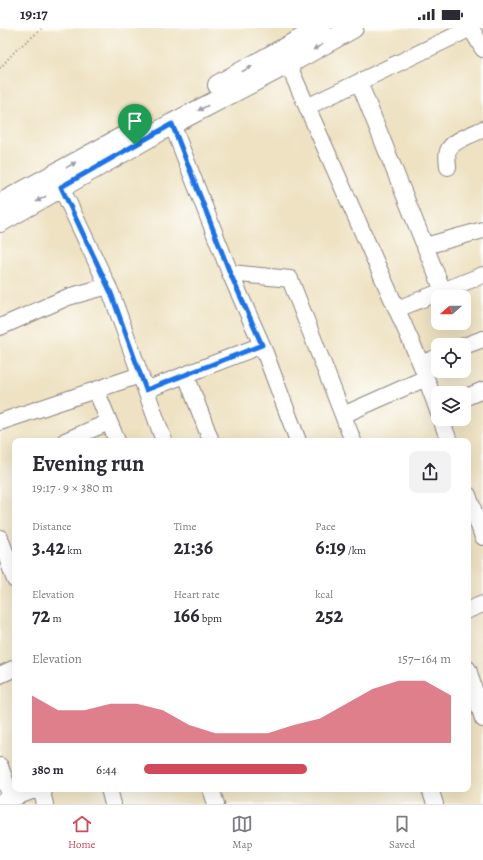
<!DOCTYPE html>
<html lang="en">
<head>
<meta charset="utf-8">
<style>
  :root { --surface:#fff; --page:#f2f2f3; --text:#2b2b33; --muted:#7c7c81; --line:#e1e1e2; --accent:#d1495b }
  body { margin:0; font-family:Alegreya,serif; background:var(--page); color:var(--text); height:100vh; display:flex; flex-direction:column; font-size:15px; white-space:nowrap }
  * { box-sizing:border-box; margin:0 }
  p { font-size:13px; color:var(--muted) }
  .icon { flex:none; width:22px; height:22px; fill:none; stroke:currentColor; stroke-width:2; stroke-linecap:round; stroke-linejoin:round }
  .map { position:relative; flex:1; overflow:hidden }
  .details { position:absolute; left:12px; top:410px; width:459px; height:354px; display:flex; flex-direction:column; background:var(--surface); border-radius:8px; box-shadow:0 4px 16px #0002 }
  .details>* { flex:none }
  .needle { width:26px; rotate:249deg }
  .tools { position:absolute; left:431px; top:262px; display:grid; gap:8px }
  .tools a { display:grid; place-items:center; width:40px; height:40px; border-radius:8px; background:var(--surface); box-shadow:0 4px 16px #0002; font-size:20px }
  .pin { position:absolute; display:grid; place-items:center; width:34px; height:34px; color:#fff; margin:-41px -17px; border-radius:50% 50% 50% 0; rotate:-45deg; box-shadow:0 0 4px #0007 }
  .pin .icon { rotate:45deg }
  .round { display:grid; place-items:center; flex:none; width:42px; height:42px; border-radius:8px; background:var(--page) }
  .overview { display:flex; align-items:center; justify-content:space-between; height:68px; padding:0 20px }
  h1 { font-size:22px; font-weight:600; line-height:30px }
  .metrics { display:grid; grid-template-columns:repeat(3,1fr); gap:6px; height:68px; padding:4px 20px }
  .metrics div { display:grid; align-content:center }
  .metrics b { font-size:20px; font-weight:600 }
  .metrics small { font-size:11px; font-weight:400 }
  .metrics p { font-size:11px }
  .chart { height:112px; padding:8px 20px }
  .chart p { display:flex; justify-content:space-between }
  .chart svg { width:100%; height:72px; margin-top:4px; fill:var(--accent); opacity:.7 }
  ul { padding:0 20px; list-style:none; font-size:13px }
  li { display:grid; grid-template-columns:64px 48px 1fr; align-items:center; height:30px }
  li i { height:10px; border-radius:5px; background:var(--accent) }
  .status { display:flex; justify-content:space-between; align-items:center; height:28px; padding:0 20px; background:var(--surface); direction:ltr }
  .status svg { height:11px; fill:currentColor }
  .dock { display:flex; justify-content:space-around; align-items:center; height:56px; border-top:1px solid var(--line); background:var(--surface); font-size:11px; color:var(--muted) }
  .dock a { display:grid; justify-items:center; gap:2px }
  .dock .on { color:var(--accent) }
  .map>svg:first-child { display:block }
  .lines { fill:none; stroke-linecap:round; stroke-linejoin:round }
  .minor-casing { stroke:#88827e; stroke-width:18 }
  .major-casing { stroke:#88827e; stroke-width:22 }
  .path { stroke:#88827e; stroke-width:2; stroke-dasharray:1 3; stroke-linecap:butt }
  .minor { stroke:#fff; stroke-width:16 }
  .major { stroke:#fff; stroke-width:20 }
  .oneway { fill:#9c9ca7 }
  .route-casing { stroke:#fff; stroke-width:8 }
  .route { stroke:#1a73e8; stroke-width:5 }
</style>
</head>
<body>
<div class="status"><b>19:17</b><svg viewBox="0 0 49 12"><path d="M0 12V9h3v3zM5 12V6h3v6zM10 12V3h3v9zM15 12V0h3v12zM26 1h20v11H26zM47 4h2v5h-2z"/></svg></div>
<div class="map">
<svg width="483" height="776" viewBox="0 0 483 776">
  <rect width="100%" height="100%" fill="#fdfcf7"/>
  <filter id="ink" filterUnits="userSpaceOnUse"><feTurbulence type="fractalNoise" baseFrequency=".025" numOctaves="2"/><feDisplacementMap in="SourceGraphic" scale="8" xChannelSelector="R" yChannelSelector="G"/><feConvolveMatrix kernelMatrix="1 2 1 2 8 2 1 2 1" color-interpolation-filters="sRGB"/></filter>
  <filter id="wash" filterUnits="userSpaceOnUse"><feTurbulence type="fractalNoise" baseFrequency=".012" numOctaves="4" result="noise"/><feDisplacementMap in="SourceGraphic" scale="16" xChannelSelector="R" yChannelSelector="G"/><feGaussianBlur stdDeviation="0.9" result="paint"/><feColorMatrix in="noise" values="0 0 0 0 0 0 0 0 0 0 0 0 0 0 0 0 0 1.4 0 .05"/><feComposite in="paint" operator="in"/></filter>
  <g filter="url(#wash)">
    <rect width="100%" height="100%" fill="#eee2c2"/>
  </g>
  <g filter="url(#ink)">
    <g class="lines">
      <defs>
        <path id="minor" d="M471,0l12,21
          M288,36l133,300 17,47
          M359,54l84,209
          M307,79l164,-79
          M172,96l58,149 32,72
          M448,139c0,-5 -2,-11 0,-16 3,-10 26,-17 35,-22
          M61,159l50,106 53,148
          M425,218l58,-16
          M230,245l60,6 63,162
          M397,281l86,-34
          M0,299l68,-30 40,-11
          M464,318l19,-7
          M421,336l17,-7
          M186,347l25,66
          M96,362l21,51
          M146,362l116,-45 36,96
          M464,370l19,-8
          M343,387l83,-37
          M441,391l8,22
          M0,394l140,-47
          M65,413l44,-19
          M468,467l15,42
          M0,510l15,42
          M468,582l15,-6
          M468,641l15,50
          M0,647l15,-7
          M0,738l11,32
          M41,761l4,15
          M109,761l4,15
          M211,761l5,15
          M430,761l5,15
          M0,775l37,-14"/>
        <path id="major" d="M218,57l103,-57
          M0,176l123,-67
          M0,194l172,-98 125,-65 56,-31"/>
      </defs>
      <use href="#minor" class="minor-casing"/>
      <use href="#major" class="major-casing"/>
      <path class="path" d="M0,40l16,-18 27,-22"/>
      <use href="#minor" class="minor"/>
      <use href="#major" class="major"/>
    </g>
    <defs><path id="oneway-solid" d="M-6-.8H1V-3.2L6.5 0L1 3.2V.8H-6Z"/></defs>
    <g class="oneway">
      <use href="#oneway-solid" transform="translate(318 19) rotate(151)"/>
      <use href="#oneway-solid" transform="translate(247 41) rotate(-28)"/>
      <use href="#oneway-solid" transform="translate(203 80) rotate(152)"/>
      <use href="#oneway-solid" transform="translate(71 137) rotate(-29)"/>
      <use href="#oneway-solid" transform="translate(41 171) rotate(150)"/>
    </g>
  </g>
  <g class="lines" filter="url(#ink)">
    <defs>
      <path id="route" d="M172,96l58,149 32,72 -116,45 -35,-97 -50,-106z"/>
    </defs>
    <use href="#route" class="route-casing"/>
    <use href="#route" class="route"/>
  </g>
</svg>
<div class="tools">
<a><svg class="needle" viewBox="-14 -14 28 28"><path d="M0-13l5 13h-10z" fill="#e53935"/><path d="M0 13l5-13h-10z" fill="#7c7c81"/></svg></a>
<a><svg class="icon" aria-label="locate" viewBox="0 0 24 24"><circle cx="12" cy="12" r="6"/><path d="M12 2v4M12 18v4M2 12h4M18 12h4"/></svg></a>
<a><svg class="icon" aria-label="layers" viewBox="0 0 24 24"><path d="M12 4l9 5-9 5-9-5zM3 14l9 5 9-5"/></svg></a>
</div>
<div class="pin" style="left:135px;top:117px;background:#1e9e55"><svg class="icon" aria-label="arrive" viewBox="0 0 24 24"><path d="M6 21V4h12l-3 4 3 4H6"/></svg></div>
<section class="details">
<div class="overview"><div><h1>Evening run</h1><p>19:17 · 9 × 380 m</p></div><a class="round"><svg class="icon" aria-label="share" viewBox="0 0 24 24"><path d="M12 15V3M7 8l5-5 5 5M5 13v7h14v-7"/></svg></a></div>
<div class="metrics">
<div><p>Distance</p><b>3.42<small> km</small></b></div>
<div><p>Time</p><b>21:36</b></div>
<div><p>Pace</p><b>6:19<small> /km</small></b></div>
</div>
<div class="metrics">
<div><p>Elevation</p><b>72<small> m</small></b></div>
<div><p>Heart rate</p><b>166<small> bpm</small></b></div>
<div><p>kcal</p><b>252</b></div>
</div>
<div class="chart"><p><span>Elevation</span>157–164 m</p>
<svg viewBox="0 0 160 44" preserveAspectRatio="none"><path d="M0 44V15L10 24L20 24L30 20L40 20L50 24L60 33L70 38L80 38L90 38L100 33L110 29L120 20L130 11L140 6L150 6L160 15V44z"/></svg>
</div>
<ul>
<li><b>380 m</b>6:44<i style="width:53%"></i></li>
</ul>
</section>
</div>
<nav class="dock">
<a class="on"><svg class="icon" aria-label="home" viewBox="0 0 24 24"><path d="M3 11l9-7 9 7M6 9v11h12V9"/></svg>Home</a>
<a><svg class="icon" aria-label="map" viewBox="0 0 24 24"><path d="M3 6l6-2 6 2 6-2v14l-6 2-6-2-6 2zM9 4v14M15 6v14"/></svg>Map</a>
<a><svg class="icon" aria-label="saved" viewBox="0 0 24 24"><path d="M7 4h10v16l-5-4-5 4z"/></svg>Saved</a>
</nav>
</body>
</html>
